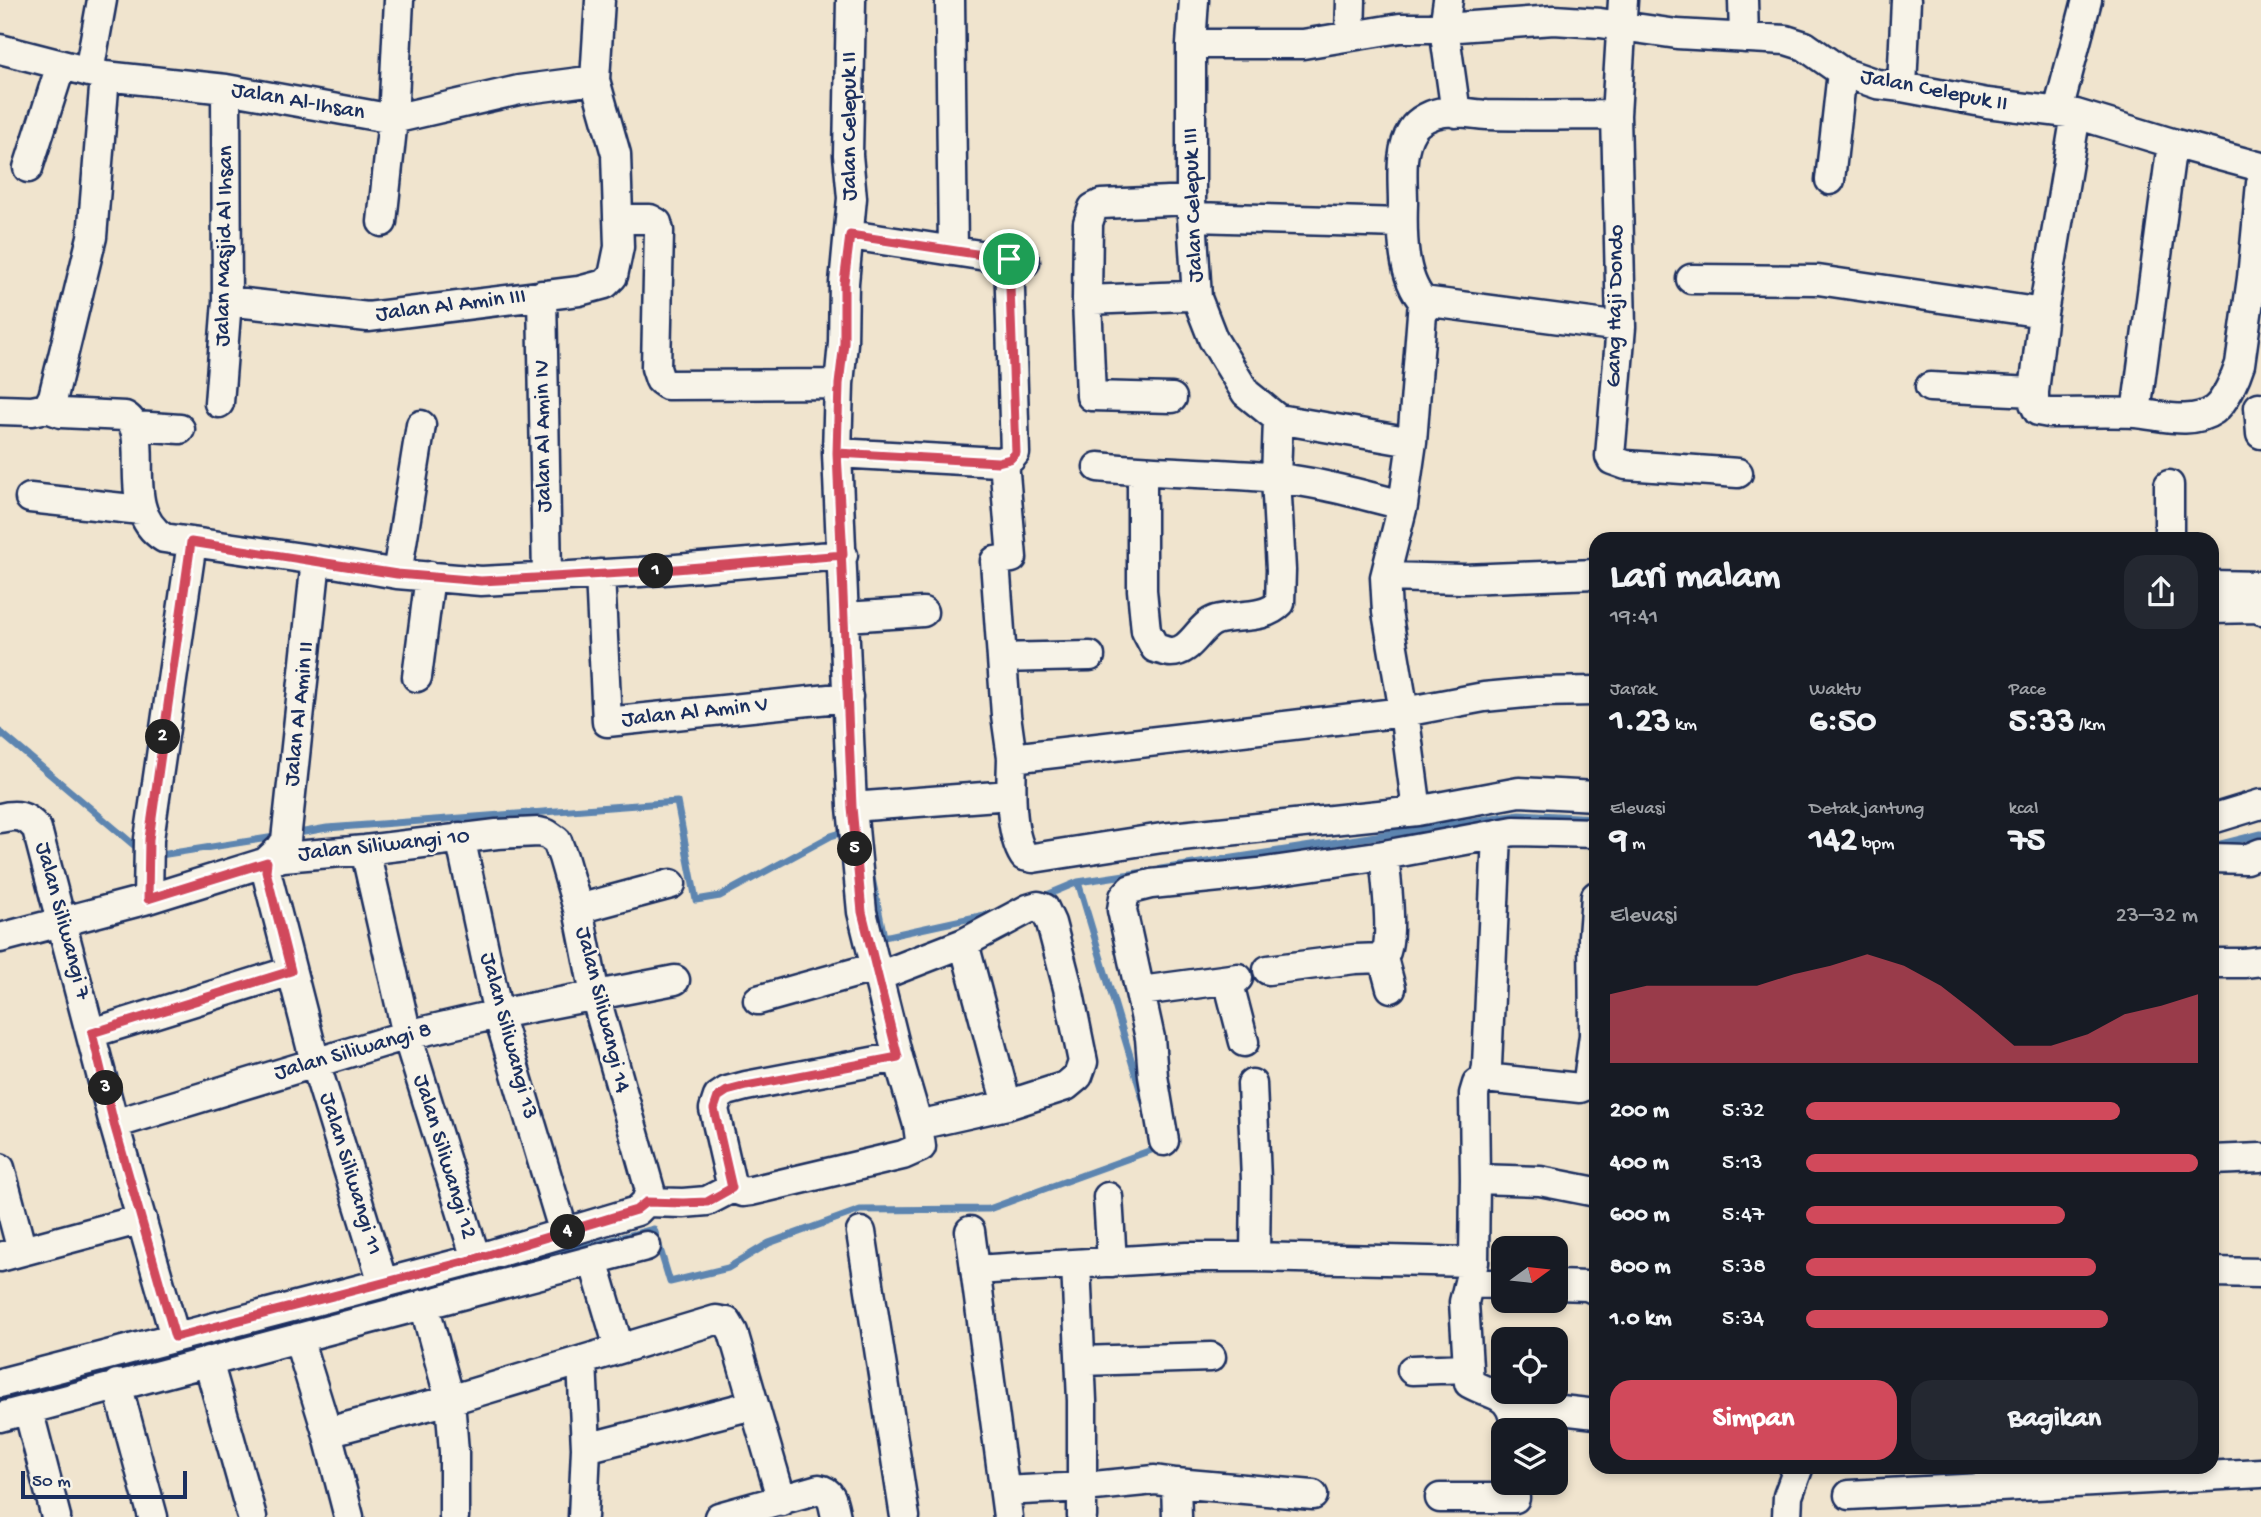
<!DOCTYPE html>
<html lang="id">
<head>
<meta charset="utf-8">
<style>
  :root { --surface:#171b24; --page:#242831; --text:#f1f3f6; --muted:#9ea1a6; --accent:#d1495b }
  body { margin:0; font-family:"Gochi Hand",sans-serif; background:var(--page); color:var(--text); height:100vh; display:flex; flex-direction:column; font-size:26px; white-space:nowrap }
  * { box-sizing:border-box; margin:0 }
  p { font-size:23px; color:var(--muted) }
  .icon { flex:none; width:38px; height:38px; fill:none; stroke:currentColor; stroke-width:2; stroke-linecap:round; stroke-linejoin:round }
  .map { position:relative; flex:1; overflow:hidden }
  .side { position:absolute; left:1589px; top:532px; width:630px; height:942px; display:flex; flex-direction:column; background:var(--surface); border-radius:21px; box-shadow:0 4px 10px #0003 }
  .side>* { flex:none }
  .needle { width:46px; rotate:75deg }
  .controls { position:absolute; left:1491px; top:1236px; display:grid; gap:14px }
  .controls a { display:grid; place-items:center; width:77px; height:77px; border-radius:14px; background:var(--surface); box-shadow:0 4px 10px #0003; font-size:35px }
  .scale { position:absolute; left:21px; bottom:18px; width:166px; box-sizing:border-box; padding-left:7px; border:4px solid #1b2f5e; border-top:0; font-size:19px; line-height:24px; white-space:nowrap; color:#1b2f5e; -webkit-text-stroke:5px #f7f3e8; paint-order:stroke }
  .pin { position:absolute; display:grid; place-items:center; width:60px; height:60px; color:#fff; margin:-30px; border:4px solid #fff; border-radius:50%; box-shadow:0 2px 7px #0007 }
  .km { position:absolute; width:35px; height:35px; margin:-18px; border-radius:50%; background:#222; color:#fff; font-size:19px; line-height:35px; text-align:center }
  .round { display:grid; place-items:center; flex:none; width:74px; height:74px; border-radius:21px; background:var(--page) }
  .summary { display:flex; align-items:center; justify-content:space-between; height:119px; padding:0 21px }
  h1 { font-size:38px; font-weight:800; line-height:52px }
  .metrics { display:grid; grid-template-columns:repeat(3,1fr); gap:10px; height:119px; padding:7px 21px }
  .metrics div { display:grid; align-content:center }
  .metrics b { font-size:35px; font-weight:800 }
  .metrics small { font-size:19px; font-weight:400 }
  .metrics p { font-size:19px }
  .chart { height:196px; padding:14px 21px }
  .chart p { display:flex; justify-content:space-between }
  .chart svg { width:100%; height:126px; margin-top:7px; fill:var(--accent); opacity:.7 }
  .primary-button { display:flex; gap:14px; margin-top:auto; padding:14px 21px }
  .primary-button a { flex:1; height:80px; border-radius:21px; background:var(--accent); color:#fff; font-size:28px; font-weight:800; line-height:80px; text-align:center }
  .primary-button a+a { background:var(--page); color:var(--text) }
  ul { padding:0 21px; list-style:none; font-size:23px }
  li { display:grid; grid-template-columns:112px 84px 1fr; align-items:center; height:52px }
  li i { height:18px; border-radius:9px; background:var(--accent) }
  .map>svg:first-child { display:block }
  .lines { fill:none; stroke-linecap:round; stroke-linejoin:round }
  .stream { stroke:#5d85b0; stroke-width:7 }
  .minor-casing { stroke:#1b2f5e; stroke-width:33 }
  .minor { stroke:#f7f3e8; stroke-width:28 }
  .route-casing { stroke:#fff; stroke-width:14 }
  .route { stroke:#d1495b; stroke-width:9 }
  .labels { text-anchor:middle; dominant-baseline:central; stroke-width:5; stroke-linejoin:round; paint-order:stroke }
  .street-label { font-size:23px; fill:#1b2f5e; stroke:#f7f3e8 }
</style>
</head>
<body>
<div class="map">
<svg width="2261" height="1517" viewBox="0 0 2261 1517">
  <rect width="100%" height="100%" fill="#f0e4ce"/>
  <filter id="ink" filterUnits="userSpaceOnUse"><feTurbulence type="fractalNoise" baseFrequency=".0143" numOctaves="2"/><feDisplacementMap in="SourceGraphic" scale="14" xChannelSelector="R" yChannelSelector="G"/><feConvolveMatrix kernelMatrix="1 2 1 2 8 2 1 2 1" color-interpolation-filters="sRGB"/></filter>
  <g filter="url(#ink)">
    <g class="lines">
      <path class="stream" d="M0,732l141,119
        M293,834l34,-6 350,-26 19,98 24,-4 111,-60 16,-5
        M2213,846l48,-12
        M154,856l127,-20
        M1161,869l358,-55 77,4
        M872,878l12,59 110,-24
        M1078,882l67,224
        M1042,897l36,-15 67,-10
        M0,1400l654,-171 16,53 58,-14 41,-25 91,-33 129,-1 168,-61 -1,-3"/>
      <defs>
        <path id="minor" d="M851,0l-3,155 4,43 -8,85 -1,60 -4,41 -2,69 15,354 10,105 36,145 20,68 3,22 -18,8 -152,36 -8,1 -11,-4 -18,-79 4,-12 9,-6 19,-5 152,-29
          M950,0l3,251
          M1194,0l-3,44v156l6,98 16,41 33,54 32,26 134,23 -9,63 -18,72 2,35 17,100 13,99
          M1448,0l-4,28 12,85
          M1623,0l-7,115 5,212 -11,129 2,4 14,5 112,8
          M1743,0l1,38
          M1350,36l1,-36
          M1191,44h112l97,-16h44l110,-8 46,3 77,11 109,6 19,6 37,26 35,12 25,3 85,16 89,11 96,29 89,24
          M0,49l105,27 121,13 167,30 126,-29 76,-10
          M89,72l13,-72
          M1902,87l4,-87
          M2058,111l29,-111
          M2076,114l-33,199 -9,79v11l4,8 11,2c28,0 58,-1 86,0 25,2 56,13 79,-3 11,-8 22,-33 26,-46l12,-86 9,-95
          M28,168l33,-103
          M1830,180l12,-108
          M1194,217l208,6
          M618,219h32l7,4 2,8 -3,137 4,12 7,5 172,-1
          M382,222l11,-103 6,-119
          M850,235l175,27
          M1691,279l127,1 225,33
          M542,295l5,282
          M1087,300l100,-4
          M227,301l141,16 211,-26 26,-7 8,-8 6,-29 -3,-93 -21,-74 5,-80
          M1423,301l198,26
          M1930,387l104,5
          M1172,398l-81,-2 -4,-96 1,-77 5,-15 8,-4 90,-4
          M219,403l8,-102 -1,-212
          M2259,407l2,27
          M47,408l14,5 64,3c29,16 -8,94 39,122l152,22 81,14 84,7 159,-9 203,-17
          M47,408l6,-11 39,-160 13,-161
          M0,410l32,1 15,-3
          M2136,413l36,-270
          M135,426l45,3
          M1412,442l11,-141c-21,-24 -21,-67 -20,-98 0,-23 -4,-53 9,-73 6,-10 21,-17 32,-18 14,-1 29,2 43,3 43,1 86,0 129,0
          M837,453l161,9 12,-3 5,-6 -6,-194
          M1004,461l8,97 -17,3 11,154 6,43
          M1098,467c59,6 119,5 178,11 43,4 86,17 127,27
          M1142,472v118l4,41 9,17c5,1 11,4 16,4 21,0 27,-26 45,-32 20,-6 48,0 64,-17l1,-33 -5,-92 2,-59
          M30,498l111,12
          M2169,539v-54
          M316,560l-30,280 -5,8 -14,13 -1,10 49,191 68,221
          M397,574l24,-149
          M600,574l7,148 241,-25
          M1385,577l79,2 132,-5
          M2212,585l49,1
          M2212,609l46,-1 3,2
          M845,617l78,-5
          M1002,658l88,-2
          M417,677l13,-101
          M1596,691l-59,1 -53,5 -80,15 -392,46c-1,27 -3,75 12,98l9,2 129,-20 255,-27 102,-19 77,4
          M852,807l158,-12
          M0,818c16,-4 26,-3 37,11l77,295 61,213
          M2212,819l49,-15
          M1497,834l-10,232 -2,12 -8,6 -3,10 1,85 -1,83 -10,40 5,81c27,15 42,8 47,47
          M460,837l38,177 66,219
          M365,850l42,185 69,224
          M2212,858l34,1 15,-6
          M148,899l1,-60 43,-297
          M578,909l93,-25
          M0,938l148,-39 135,-42 82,-7 132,-16 42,-2 8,2 10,7 6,16 15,52 17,86 55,195 -4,12 -9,9 -161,48 -476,124
          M964,943l43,162
          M1383,958l8,30
          M2212,963h32l17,-2
          M1268,970l87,-11 28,-1c12,-15 3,-81 1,-103
          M879,976l85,-33 64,-34 10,-3 6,2 7,15 17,65 15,74 -5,14 -12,10 -59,19 -89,20
          M1228,980l16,62
          M1141,991l97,-13
          M758,1000l118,-33
          M92,1033l199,-62
          M1485,1078l95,10 5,-2 3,-5 6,-46 -1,-99 3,-40
          M1252,1084l4,96 -1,77
          M114,1124l293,-89 91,-21 177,-34
          M1164,1141l-11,-65 -3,-38 -28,-128 2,-13 7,-8 20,-5 108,-11 125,-18 130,-24 82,2
          M2212,1160l49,-2
          M0,1168l22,83
          M1475,1179l65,2 56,11
          M1108,1197l4,65
          M646,1202l37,1 24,-2 25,-13
          M970,1231l38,286
          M861,1232l44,285
          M0,1257l142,-38
          M593,1260l26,88
          M1076,1264l6,137v116
          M975,1270l212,-13h68l219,5
          M2212,1272l49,1
          M1469,1283l34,1
          M1556,1285l31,1 9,4
          M424,1304l26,96 4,52v65
          M298,1338l29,94 22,85
          M208,1361l44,156
          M582,1361l4,87 -3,69
          M1081,1361l130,-4
          M1412,1370l55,-2
          M117,1384l36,133
          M1509,1404l87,10
          M28,1409l28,108
          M0,1417l646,-171
          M327,1432l123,-32 266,-80 11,2 6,10 49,169
          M586,1448l167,-43
          M1176,1483l137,12
          M1005,1491l79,-4 71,-7 21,3 1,34
          M1849,1495l412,-22
          M1440,1498h75
          M719,1517l100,-28c14,2 14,16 17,28
          M1787,1517l1,-21 11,-30"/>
      </defs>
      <use href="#minor" class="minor-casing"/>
      <use href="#minor" class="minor"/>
    </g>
  </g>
  <g class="lines" filter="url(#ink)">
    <defs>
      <path id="route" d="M1009,259l7,194 -6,6 -12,3 -161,-9 6,102 -203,17 -159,9 -84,-7 -206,-32 -42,297 -1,60 119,-37 -1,9 25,100 -199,62 22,91 61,213 300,-78 161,-49 10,-8 37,1 24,-1 25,-14 -18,-79 4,-12 9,-6 19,-5 152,-29 -36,-145 -10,-105 -15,-354 2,-69 5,-41v-60l6,-48 159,24"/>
    </defs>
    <use href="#route" class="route-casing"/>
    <use href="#route" class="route"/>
  </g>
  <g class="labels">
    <g class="street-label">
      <text transform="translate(1934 91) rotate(11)">Jalan Celepuk II</text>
      <text transform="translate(298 102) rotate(10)">Jalan Al-Ihsan</text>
      <text transform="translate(850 126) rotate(-90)">Jalan Celepuk II</text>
      <text transform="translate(1194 205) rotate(-92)">Jalan Celepuk III</text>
      <text transform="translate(225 246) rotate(-89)">Jalan Masjid Al Ihsan</text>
      <text transform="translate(451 306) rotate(-7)">Jalan Al Amin III</text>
      <text transform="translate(1616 306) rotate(-89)">Gang Haji Dondo</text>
      <text transform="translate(544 436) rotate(-91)">Jalan Al Amin IV</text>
      <text transform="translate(695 713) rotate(-6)">Jalan Al Amin V</text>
      <text transform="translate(300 714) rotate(-84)">Jalan Al Amin II</text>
      <text transform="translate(384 846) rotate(-6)">Jalan Siliwangi 10</text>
      <text transform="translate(62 921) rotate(75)">Jalan Siliwangi 7</text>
      <text transform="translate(602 1010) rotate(76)">Jalan Siliwangi 14</text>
      <text transform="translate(508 1036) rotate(75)">Jalan Siliwangi 13</text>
      <text transform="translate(353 1052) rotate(-16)">Jalan Siliwangi 8</text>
      <text transform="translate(444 1157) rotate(73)">Jalan Siliwangi 12</text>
      <text transform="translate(350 1174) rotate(73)">Jalan Siliwangi 11</text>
    </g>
  </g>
</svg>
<div class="controls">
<a><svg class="needle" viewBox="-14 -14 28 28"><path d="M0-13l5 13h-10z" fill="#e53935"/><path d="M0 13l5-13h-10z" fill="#9ea1a6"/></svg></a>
<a><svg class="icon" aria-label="locate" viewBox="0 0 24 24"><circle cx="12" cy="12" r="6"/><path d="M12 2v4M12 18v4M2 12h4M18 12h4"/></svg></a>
<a><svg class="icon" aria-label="layers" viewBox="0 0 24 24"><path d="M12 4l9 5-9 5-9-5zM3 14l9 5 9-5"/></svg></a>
</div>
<div class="scale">50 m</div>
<div class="pin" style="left:1009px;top:259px;background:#1e9e55"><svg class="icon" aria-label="arrive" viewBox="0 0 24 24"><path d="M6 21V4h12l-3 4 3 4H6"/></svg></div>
<b class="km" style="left:656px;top:571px">1</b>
<b class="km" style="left:163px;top:737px">2</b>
<b class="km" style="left:106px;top:1088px">3</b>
<b class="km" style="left:568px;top:1232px">4</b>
<b class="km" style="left:855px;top:849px">5</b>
<section class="side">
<div class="summary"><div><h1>Lari malam</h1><p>19:41</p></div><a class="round"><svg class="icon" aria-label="share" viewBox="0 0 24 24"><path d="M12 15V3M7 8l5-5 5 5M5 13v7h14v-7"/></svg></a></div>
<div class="metrics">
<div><p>Jarak</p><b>1.23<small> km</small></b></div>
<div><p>Waktu</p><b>6:50</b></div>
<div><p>Pace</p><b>5:33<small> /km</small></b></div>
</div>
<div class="metrics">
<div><p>Elevasi</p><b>9<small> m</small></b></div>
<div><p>Detak jantung</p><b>142<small> bpm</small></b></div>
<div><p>kcal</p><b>75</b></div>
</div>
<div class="chart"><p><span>Elevasi</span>23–32 m</p>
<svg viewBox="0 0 160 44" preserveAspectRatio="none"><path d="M0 44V20L10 17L20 17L30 17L40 17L50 13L60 10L70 6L80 10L90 17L100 27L110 38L120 38L130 34L140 27L150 24L160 20V44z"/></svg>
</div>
<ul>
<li><b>200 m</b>5:32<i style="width:80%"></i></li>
<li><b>400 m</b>5:13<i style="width:100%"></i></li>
<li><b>600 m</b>5:47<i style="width:66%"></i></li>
<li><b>800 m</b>5:38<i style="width:74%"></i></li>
<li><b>1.0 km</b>5:34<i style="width:77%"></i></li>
</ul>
<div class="primary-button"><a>Simpan</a><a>Bagikan</a></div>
</section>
</div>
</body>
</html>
